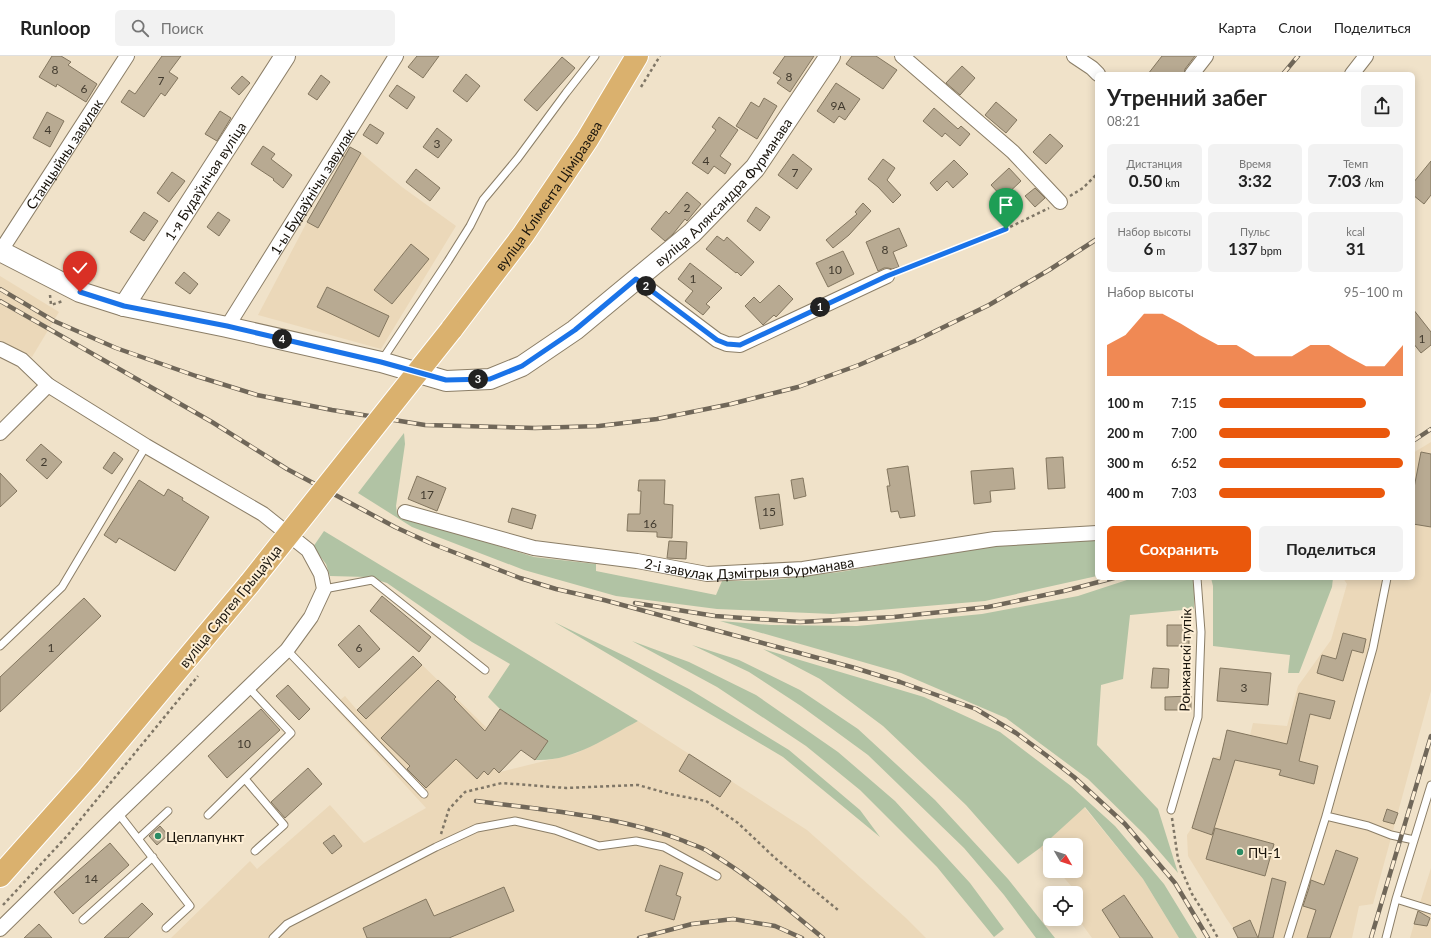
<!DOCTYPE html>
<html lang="ru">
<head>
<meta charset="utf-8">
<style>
  :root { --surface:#fff; --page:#f2f2f2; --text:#222; --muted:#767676; --line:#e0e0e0; --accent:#ea580c }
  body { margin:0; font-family:Lato,sans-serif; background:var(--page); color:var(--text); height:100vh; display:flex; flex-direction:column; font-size:15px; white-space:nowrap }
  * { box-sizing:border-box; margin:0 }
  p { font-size:13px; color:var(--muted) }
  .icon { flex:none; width:22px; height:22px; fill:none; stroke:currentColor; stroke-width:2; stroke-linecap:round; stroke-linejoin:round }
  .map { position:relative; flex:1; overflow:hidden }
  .sheet { position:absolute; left:1095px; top:16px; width:320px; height:508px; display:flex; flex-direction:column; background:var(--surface); border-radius:6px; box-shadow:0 2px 10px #0003 }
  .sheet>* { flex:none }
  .needle { width:26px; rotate:129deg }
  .controls { position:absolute; left:1043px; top:782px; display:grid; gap:8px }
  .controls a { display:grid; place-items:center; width:40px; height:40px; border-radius:6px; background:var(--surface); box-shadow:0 2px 10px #0003; font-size:20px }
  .pin { position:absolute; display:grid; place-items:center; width:34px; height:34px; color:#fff; margin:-41px -17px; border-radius:50% 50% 50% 0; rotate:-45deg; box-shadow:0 0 4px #0007 }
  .pin .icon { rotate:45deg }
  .km { position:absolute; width:20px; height:20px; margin:-10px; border-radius:50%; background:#222; color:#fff; font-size:11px; line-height:20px; text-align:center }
  .round { display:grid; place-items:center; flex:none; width:42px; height:42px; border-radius:6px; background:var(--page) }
  .headline { display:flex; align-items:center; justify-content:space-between; height:68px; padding:0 12px }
  h1 { font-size:22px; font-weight:700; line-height:30px }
  .figures { display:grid; grid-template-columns:repeat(3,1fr); gap:6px; height:68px; padding:4px 12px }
  .figures div { display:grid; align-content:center; border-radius:6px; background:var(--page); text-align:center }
  .figures b { font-size:17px; font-weight:700 }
  .figures small { font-size:11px; font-weight:400 }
  .figures p { font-size:11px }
  .chart { height:112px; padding:8px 12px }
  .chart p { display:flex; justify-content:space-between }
  .chart svg { width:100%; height:72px; margin-top:4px; fill:var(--accent); opacity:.7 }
  .cta { display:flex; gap:8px; margin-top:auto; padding:8px 12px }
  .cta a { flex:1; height:46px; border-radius:6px; background:var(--accent); color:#fff; font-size:16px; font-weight:700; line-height:46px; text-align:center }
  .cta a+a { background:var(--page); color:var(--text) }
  ul { padding:0 12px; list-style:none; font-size:13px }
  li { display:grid; grid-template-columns:64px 48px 1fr; align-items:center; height:30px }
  li i { height:10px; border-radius:5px; background:var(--accent) }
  header { display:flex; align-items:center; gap:24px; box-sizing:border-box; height:56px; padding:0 20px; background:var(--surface); border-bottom:1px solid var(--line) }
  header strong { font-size:19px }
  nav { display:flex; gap:22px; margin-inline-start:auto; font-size:14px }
  .search { width:280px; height:36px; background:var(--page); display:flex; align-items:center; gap:10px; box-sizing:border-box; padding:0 14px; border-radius:6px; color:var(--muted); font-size:15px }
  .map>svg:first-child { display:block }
  .built { fill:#ebd8b9 }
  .green { fill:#b1c3a4 }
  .building { fill:#b8aa92; stroke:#83765f }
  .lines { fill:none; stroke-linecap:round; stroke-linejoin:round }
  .lane-casing { stroke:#8b7e67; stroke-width:9 }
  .street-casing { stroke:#8b7e67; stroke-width:16 }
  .secondary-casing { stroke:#8b7e67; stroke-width:22 }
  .primary-casing { stroke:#fff; stroke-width:24 }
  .path { stroke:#7f7666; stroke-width:2.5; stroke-dasharray:3 3; stroke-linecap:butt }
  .lane { stroke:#fff; stroke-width:7 }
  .street { stroke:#fff; stroke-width:14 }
  .secondary { stroke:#fff; stroke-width:20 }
  .primary { stroke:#dab16e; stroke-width:22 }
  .rail-casing { stroke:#706759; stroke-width:4.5 }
  .rail { stroke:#feefd6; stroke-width:3; stroke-dasharray:9; stroke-linecap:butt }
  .primary-bridge-casing { stroke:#fff; stroke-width:24; stroke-linecap:butt }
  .primary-bridge { stroke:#dab16e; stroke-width:22 }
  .route-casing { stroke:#fff; stroke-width:8 }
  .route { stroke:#1a73e8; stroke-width:5 }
  .poi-dot { fill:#2a8c65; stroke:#feefd6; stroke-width:1.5 }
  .labels { text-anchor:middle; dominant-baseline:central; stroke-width:4; stroke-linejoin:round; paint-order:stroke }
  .number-label { font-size:12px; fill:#413a2e }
  .street-label { font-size:14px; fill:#19140c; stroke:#feefd6 }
  .poi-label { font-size:14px; fill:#19140c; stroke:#feefd6; text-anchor:start }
</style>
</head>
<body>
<header>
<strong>Runloop</strong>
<div class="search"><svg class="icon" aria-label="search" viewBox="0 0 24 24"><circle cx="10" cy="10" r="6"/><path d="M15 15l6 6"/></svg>Поиск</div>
<nav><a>Карта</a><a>Слои</a><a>Поделиться</a></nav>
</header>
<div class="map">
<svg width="1431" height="882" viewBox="0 0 1431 882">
  <rect width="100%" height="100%" fill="#f0e2c9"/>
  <path class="built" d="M349,90l12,7 41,34 54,39 -75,123 -123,-34 49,-93z
    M0,220l59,36 -27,45 -32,-15z
    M1431,386v249l-58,213 -14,2 -7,32h-114l-5,-10 -7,-10 -38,-62 -1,-21 4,-6 22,-71 7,-2 7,-26 23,5 3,-12 34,3 11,-40 33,-46 16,-56 -4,-6h70v-125z
    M413,600l74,72 13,44 77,-19 61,-32 169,109 99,88 20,20h-755l79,-77 7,8 73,-64 34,38 62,-35 -93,-102 12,-10 12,14z
    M1084,751l59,72 36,59h-87l-16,-22v-23h-8l5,-5 -15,-17h18v-26h-26v16l-10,-13z
    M1431,812v70h-21l9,-32z"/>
  <path class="green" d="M404,377l1,11 -9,62 1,8 137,43 62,7v7l120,24 6,-14 50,-1 68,-8 155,-27 102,-8v39l-112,25 -152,13 -116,-5 -101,-13 -92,-26 -112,-43 -54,-34z
    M324,475l314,190c-32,17 -66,41 -103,39l12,-19 -47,-32 -12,-12 22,-33 -38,-22 -85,-59 -20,-6 -37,-1 -4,-12 -13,-17z
    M1133,522h61v31l-64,6 -7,64 -22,6 -4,60 61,64 20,64 -33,-38 -57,-56 -82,-61 -105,-45 -181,-52 51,4 86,1 125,-12 96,-18z
    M1211,522h122l-1,9 -33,86h-11l2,-18 -77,-9v-60z
    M554,566l75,36 60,31 100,61 71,60 20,27 -97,-80z
    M632,585l57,21 67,33 82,57 57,49 75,82 34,46 -10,8 -57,-70 -77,-77 -54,-44 -89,-59z
    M692,589l47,15 61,30 58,39 77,71 73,79 47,59h-19l-32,-43 -40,-47 -96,-93 -67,-49 -52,-34z
    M763,593l161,48 76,35 71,54 44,40 49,58 33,54h-18l-36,-59 -58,-72 -45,41 -22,16 -52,-59 -83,-79 -63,-47z"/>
  <path class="building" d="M52,0h9l10,6 -3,3 29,19 -11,18 -29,-18 -1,3 -17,-10z
    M162,0h19l-12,16 9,6 -13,18 -4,-3 -17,24 -23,-15 8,-12 6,4z
    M417,0h22l-16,22 -15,-11z
    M785,0h29l-24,36 -13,-9 4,-5 -8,-5z
    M852,0h24l21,14 -14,19 -37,-25z
    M1162,0h33l-10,13 -1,5h-36z
    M562,1l13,11 -38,43 -13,-11z
    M962,10l13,12 -15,17 -14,-12z
    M466,18l14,12 -13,16 -14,-11z
    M321,19l9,7 -13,18 -9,-6z
    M242,20l8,7 -11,12 -8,-7z
    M836,27l24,16 -15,21 -6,-4 -5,7 -17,-12z
    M397,29l18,12 -8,12 -18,-13z
    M764,42l13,8 -20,33 -21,-13 15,-24 8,5z
    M996,46l21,18 -11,13 -21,-18z
    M934,52l24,21 3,-3 9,8 -10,12 -15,-13 -3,4 -19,-16z
    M220,55l11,7 -14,23 -12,-7z
    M47,56l17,9 -14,26 -17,-9z
    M719,61l19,13 -18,26 11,8 -6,10 -11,-8 -6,8 -16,-11 24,-33 -4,-3z
    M370,68l14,9 -7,11 -14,-9z
    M437,72l15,12 -14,18 -15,-11z
    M1050,78l13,12 -17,18 -13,-12z
    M263,90l12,8 -4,5 21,16 -9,13 -10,-8 1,-1 -23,-15z
    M350,91l11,6 -43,75 -11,-6z
    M793,98l19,15 -15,20 -19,-14z
    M883,103l12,9 -8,12 14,15 -8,8 -15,-16 -10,-8z
    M954,104l14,14 -15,14 -6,-7 -10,10 -7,-8z
    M1431,105v34l-7,9 -11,-9v-12z
    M1009,112l12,13 -18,17 -12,-13z
    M416,113l24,19 -10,13 -24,-19z
    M172,116l13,9 -16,21 -12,-9z
    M1035,132l10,10 -10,9 -10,-11z
    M687,136l14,12 -14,17 -2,-2 -12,15 -8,7 -14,-12 15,-18 3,3z
    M863,147l8,8 -22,24 -16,13 -7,-8 31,-26 -2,-2z
    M756,151l14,10 -10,14 -13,-10z
    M144,156l14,9 -14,20 -14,-9z
    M218,156l12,8 -11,16 -12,-9z
    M899,172l8,18 -14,6 6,15 -7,2 -4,-1h-4l-6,3 -12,-29z
    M717,180l7,5 3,-4 27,25 -13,14 -4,-4 -1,1 -30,-24z
    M411,188l18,15 -37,45 -18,-14z
    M843,195l11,23 -26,13 -12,-24z
    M690,207l32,25 -16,16 4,3 -7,8 -18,-14 8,-10 -15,-12z
    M184,216l14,12 -8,10 -15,-11z
    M779,229l14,14 -17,18 -2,-2 -11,10 -18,-19 9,-9 6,6z
    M327,231l62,29 -10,21 -62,-30z
    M1413,253l18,23v13l-10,8 -8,-10z
    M41,388l21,18 -15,17 -21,-19z
    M114,396l9,7 -11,15 -9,-6z
    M1421,396l10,2v73l-18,-3v-31z
    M1063,401l2,31 -17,1 -2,-31z
    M908,410l7,50 -15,2 -2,-7 -7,1 -4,-26h3l-3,-17z
    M1013,412l2,21 -25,2 1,11 -17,2 -3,-33z
    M0,417l17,18 -17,16z
    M417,420l29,12 -9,23 -29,-12z
    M803,422l3,18 -12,3 -3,-19z
    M139,424l25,16 4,-7 15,9 -1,2 27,17 -34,54 -56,-33 -3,5 -12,-8z
    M639,424h26l-1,24 9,1 -1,33 -15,-1v-5l-30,-1 1,-17h12l1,-23h-3z
    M779,438l4,31 -23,4 -5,-32z
    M512,452l24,7 -4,14 -24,-7z
    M669,485l18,1 -1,17 -19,-1z
    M382,540l49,41 -12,15 -49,-41z
    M84,542l17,18 -101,96v-35z
    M359,569l21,24 -21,19 -21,-23z
    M1167,569h22v21h-22z
    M1343,577l23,6 -3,14 -11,-3 -9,31 -26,-8 5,-18 14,4z
    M413,600l9,9 -56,54 -9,-9z
    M1153,612l16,1 -1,19h-17z
    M1220,612l51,5 -3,32 -51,-4z
    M438,624l18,17 -2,2 31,32 15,-22 48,32 -13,19 -14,-10 -22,23 -5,-5 -6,7 -4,-4 -7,8 -21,-20 -30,29 -19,-19 3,-3 -29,-28z
    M288,629l22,24 -11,11 -23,-24z
    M1299,637l36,8 -5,18 -20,-5 -11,47 19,5 -4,18 -35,-9 2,-5 -46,-10 -23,75 -20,-7 21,-70 7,2 7,-30 60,14z
    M1191,640v14h-26v-13z
    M261,653l19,21 -53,48 -19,-22z
    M689,698l42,27 -11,16 -41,-26z
    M308,712l14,16 -37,34 -14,-16z
    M1387,753l11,4 -4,11 -11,-3z
    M160,770l8,9 -11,10 -8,-9z
    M1215,772l59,16 -9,32 -59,-17z
    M334,779l8,11 -10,8 -9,-11z
    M110,787l19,22 -56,49 -19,-22z
    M1336,794l22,8 -28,80h-23l9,-28 -13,-4 6,-18 2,-8 13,5z
    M660,809l23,8 -7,22 5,2 -7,23 -29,-9z
    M1272,822l14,4 -13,56h-35l-5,-10 17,-8 8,18z
    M504,831l10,24 -65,27h-82l-4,-10 63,-29 8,17z
    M1124,839l29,43h-33l-18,-28z
    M142,847l11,11 -25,24h-24z
    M1418,855l12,7 -3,8 -13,-2z
    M39,868l13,14h-28z"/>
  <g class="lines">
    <defs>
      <path id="lane" d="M382,304l66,-99 22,-35 13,-26 35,-42 48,-65 29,-37
        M1387,522l-14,70 -47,168 42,10 23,9 23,5
        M324,533l48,-9 113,90
        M0,590l62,-59 84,-141
        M287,594l137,144
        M245,723l39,46 -29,26
        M1171,754l27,-93 3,-85 -4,-54
        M118,757l72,93 -24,22
        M208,759l83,-82 -43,-46
        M138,783l30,-28
        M1396,843l35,11
        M83,864l70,-63
        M273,882l14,-14 149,-77 41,-19 38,-7 40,9 44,16 37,-5 28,6 53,29
        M1288,882l38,-122
        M1386,882l10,-39 35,-114"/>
      <g id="street">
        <path d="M902,0l111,96 47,50"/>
        <path d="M1074,0l18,12 6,6"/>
        <path d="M1192,18l14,-18"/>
        <path d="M1352,18l14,-18"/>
        <path id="s1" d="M0,196l127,-196"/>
        <path d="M636,223l81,61 10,4 13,1 147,-69"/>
        <path id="s2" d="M227,271l169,-271"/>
        <path d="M0,293l22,11 26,25 98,61 117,68 45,36 13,24 3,15 -13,28 -24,33 -169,163 -118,116"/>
        <path d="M0,377l48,-48"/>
        <path id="s3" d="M405,456l129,36 103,13 70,13 96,-5 192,-30 102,-6"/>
      </g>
      <g id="secondary">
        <path id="s4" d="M0,195l80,41 44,14 103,21 154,35 65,19 44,-2 32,-13 53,-36 117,-97 63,-65 75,-112"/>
        <path id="s5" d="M124,250l161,-250"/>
      </g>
      <g id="primary">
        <path id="s6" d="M451,274l72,-95 64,-95 50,-84"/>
        <path d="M0,820l89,-100 161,-193"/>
      </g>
    </defs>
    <use href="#lane" class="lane-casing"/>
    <use href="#street" class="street-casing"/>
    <use href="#secondary" class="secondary-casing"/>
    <use href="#primary" class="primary-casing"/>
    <path class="path" d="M641,31l19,-31
      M1070,140l13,-8 14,-14
      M899,216l107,-43 43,-21
      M50,239l1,10 12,-4
      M1172,762l6,41 4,12 10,23 12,19 14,25
      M441,778l8,-25 16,-17 37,-9 64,5 72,-3 32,9 36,7 32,22 37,35 63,52
      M3,849l64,-69 131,-160"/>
    <use href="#lane" class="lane"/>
    <use href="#street" class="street"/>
    <use href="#secondary" class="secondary"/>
    <use href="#primary" class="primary"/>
    <defs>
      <path id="rail" d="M1283,18l15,-18
        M0,233l54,32 62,27 80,28 61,19 75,15 93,15 110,3 64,-2 58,-7 74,-15 67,-17 61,-22 58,-25 72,-35 60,-35 48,-31
        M0,245l212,121 75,47 108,58 35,16 90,35 36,11 48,11 251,68 45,14 76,27 40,24 30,22 28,22 51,47 50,59 33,55
        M1413,385l18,-12
        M635,547l80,13 85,6 94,-5 94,-10 76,-16 50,-13
        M476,745c68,9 144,15 208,40 8,4 18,6 25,11 41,24 77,56 114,86
        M639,882l53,-14 41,-5 42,7 27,12
        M1371,882l60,-202"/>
    </defs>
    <use href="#rail" class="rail-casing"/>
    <use href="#rail" class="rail"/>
    <defs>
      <path id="primary-bridge" d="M250,527l201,-253"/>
    </defs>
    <use href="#primary-bridge" class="primary-bridge-casing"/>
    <use href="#primary-bridge" class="primary-bridge"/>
  </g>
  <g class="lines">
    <defs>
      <path id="route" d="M80,236l44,14 103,20 154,36 65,18 44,-1 32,-13 53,-36 61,-51 81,61 10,4 13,1 147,-69 119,-47"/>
    </defs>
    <use href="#route" class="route-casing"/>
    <use href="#route" class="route"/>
  </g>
  <g class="poi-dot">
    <circle cx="158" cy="780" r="4"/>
    <circle cx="1240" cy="796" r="4"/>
  </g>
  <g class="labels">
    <g class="number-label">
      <text x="55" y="13">8</text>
      <text x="789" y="20">8</text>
      <text x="161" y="24">7</text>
      <text x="84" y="32">6</text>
      <text x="838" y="49">9А</text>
      <text x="48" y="73">4</text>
      <text x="437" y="87">3</text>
      <text x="706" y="104">4</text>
      <text x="795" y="116">7</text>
      <text x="687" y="151">2</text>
      <text x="885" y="193">8</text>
      <text x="835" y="213">10</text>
      <text x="693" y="222">1</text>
      <text x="1422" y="282">1</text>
      <text x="44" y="405">2</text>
      <text x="427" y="438">17</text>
      <text x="769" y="455">15</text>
      <text x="650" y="467">16</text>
      <text x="51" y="591">1</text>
      <text x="359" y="591">6</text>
      <text x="1244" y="631">3</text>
      <text x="244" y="687">10</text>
      <text x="91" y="822">14</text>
    </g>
    <g class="street-label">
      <text stroke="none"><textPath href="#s1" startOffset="117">Станцыйны завулак</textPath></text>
      <text stroke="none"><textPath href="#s5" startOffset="149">1-я Будаўнічая вуліца</textPath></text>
      <text stroke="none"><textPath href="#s4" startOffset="813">вуліца Аляксандра Фурманава</textPath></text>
      <text stroke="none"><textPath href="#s2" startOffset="160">1-ы Будаўнічы завулак</textPath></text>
      <text stroke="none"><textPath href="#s6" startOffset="166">вуліца Клімента Ціміразева</textPath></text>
      <text stroke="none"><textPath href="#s3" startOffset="351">2-і завулак Дзмітрыя Фурманава</textPath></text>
      <text transform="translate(230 550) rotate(-51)">вуліца Сяргея Грыцаўца</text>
      <text transform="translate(1185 604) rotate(-89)">Ронжанскі тупік</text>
    </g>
    <g class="poi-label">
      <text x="166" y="780">Цеплапункт</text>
      <text x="1248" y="796">ПЧ-1</text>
    </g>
  </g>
</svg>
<div class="controls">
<a><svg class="needle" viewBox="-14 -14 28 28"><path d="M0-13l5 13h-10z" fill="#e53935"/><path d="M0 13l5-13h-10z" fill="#767676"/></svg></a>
<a><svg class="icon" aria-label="locate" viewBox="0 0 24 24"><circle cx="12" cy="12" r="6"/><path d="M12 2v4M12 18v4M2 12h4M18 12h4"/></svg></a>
</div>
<div class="pin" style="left:1006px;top:173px;background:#1e9e55"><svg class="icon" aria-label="arrive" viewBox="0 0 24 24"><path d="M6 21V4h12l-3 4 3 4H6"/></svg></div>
<div class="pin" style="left:80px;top:236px;background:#d93025"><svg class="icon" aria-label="check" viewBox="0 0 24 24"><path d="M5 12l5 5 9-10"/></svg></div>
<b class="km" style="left:820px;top:251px">1</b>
<b class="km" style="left:646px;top:230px">2</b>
<b class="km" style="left:478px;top:323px">3</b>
<b class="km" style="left:282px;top:283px">4</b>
<section class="sheet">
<div class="headline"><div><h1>Утренний забег</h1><p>08:21</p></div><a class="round"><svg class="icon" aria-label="share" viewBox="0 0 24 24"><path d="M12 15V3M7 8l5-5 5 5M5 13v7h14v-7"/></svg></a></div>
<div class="figures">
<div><p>Дистанция</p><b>0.50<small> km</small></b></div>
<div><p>Время</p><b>3:32</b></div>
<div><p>Темп</p><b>7:03<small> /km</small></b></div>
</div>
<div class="figures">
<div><p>Набор высоты</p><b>6<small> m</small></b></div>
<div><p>Пульс</p><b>137<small> bpm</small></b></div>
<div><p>kcal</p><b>31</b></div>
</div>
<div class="chart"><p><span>Набор высоты</span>95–100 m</p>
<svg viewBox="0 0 160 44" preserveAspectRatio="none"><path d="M0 44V25L10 19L20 6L30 6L40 12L50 19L60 25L70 25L80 32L90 32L100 32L110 25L120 25L130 32L140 38L150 38L160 25V44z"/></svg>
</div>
<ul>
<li><b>100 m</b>7:15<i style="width:80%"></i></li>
<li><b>200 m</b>7:00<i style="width:93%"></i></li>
<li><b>300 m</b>6:52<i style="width:100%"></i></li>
<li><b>400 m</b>7:03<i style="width:90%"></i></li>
</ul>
<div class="cta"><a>Сохранить</a><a>Поделиться</a></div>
</section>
</div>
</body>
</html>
